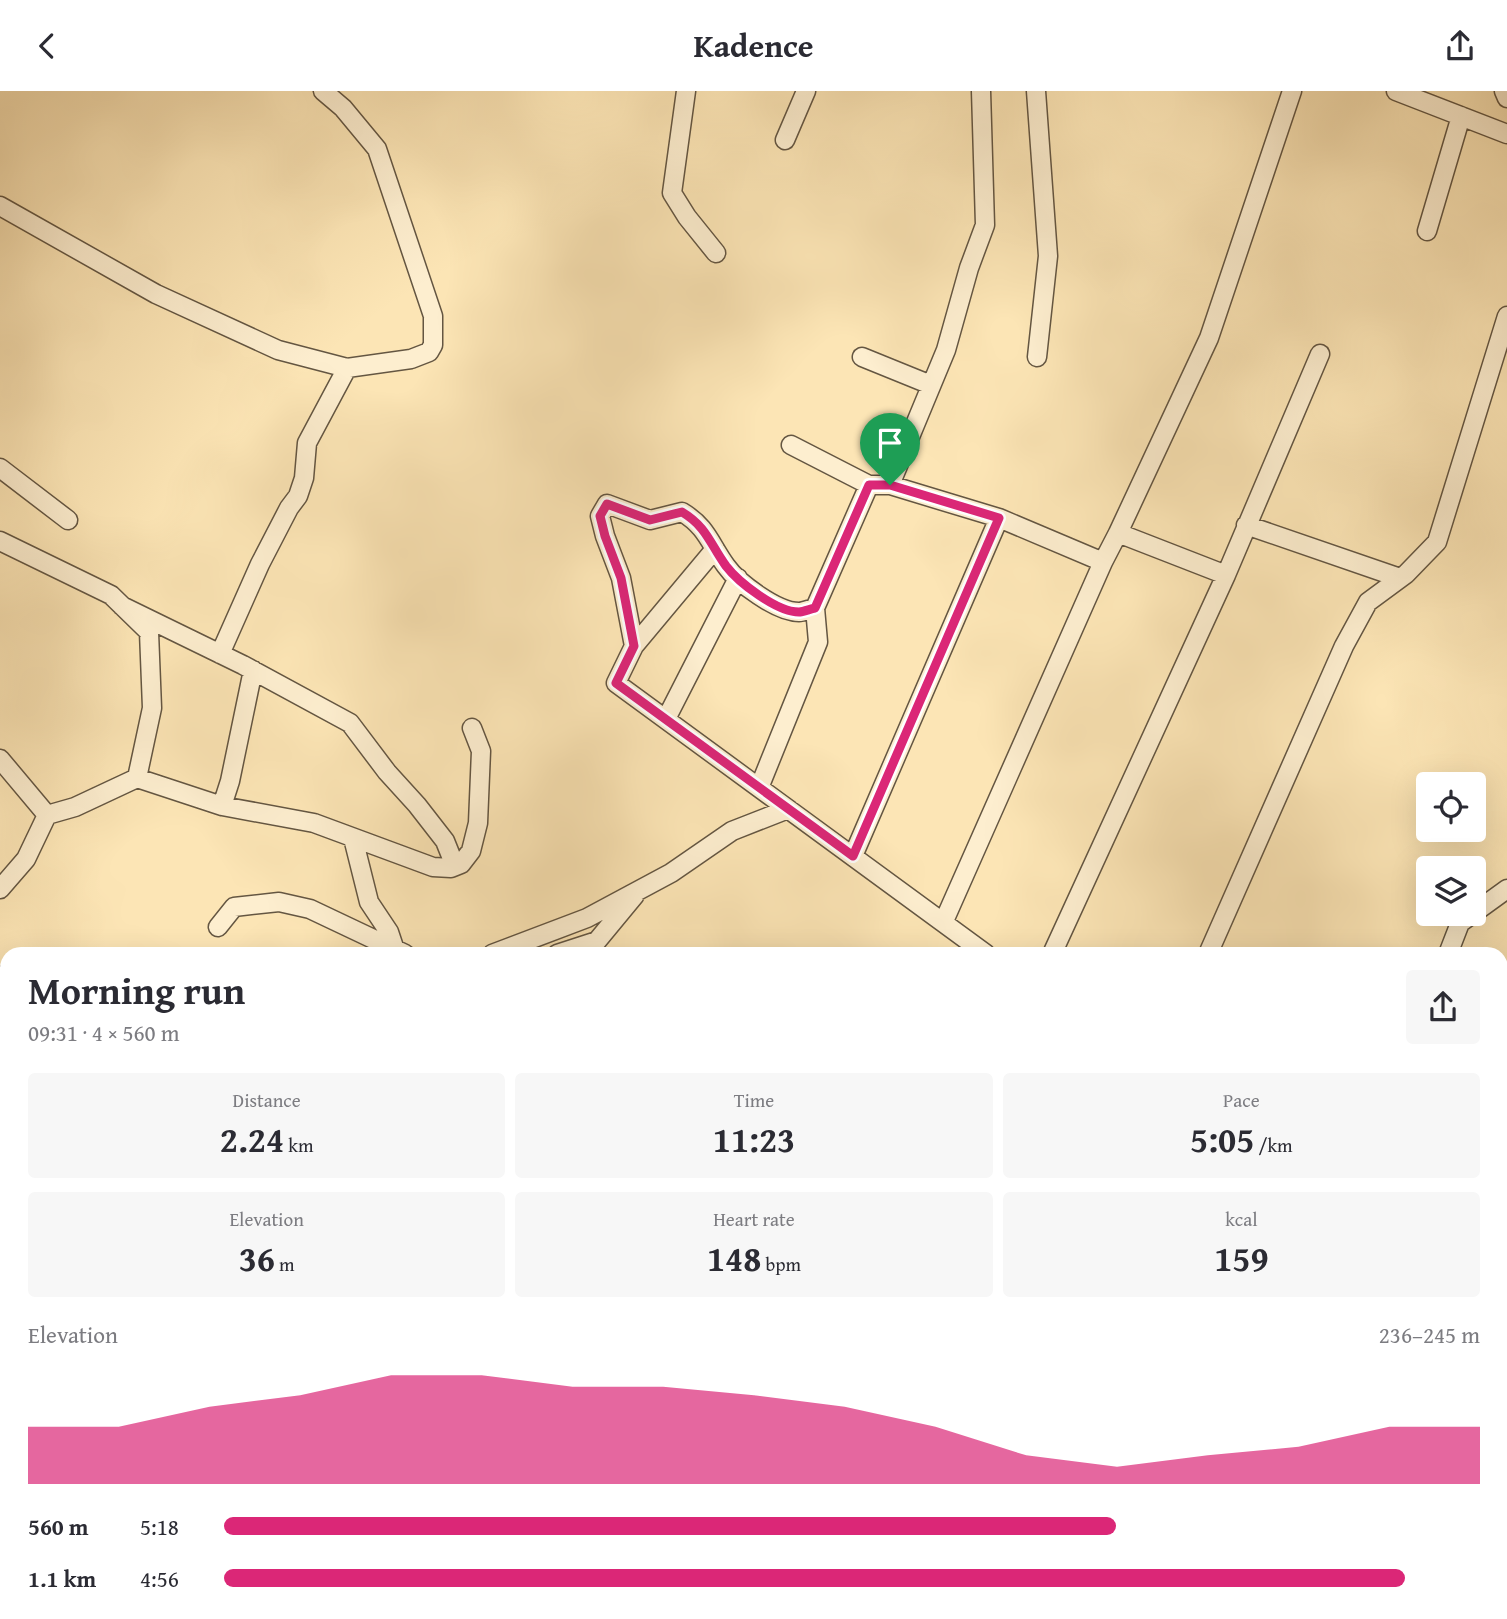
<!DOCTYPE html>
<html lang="en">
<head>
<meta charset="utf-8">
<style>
  :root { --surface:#fff; --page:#f7f7f7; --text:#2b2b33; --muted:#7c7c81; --accent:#db2777 }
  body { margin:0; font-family:"Gentium Book Plus",serif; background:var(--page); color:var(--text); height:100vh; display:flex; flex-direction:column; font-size:26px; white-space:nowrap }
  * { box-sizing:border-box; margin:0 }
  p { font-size:23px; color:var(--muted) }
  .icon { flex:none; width:38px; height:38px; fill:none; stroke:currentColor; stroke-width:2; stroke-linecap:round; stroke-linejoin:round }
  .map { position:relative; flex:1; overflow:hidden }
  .drawer { position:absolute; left:0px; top:856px; width:1508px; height:674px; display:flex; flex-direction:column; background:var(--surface); border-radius:21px 21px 0 0; box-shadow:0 7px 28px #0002 }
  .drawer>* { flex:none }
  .controls { position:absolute; left:1416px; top:681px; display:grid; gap:14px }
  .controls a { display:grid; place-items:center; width:70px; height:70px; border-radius:7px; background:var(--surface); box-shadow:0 7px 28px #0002; font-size:35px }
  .pin { position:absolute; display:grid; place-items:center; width:60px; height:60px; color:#fff; margin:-72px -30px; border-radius:50% 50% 50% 0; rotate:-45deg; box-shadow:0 0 7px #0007 }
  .pin .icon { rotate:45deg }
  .round { display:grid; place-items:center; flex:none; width:74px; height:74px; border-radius:7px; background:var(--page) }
  .head { display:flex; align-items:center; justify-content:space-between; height:119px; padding:0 28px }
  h1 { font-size:38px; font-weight:700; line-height:52px }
  .figures { display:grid; grid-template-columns:repeat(3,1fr); gap:10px; height:119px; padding:7px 28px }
  .figures div { display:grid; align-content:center; border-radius:7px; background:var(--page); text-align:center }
  .figures b { font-size:35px; font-weight:700 }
  .figures small { font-size:19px; font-weight:400 }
  .figures p { font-size:19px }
  .chart { height:196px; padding:14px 28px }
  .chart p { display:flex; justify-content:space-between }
  .chart svg { width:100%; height:126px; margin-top:7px; fill:var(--accent); opacity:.7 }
  ul { padding:0 28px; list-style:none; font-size:23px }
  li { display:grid; grid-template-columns:112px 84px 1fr; align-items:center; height:52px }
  li i { height:18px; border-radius:9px; background:var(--accent) }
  header { display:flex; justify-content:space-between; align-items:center; height:91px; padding:0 28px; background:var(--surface); font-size:32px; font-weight:700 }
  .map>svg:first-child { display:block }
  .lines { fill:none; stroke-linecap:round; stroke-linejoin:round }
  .street-casing { stroke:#645642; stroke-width:21 }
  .path { stroke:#32261b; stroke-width:2.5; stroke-dasharray:2 3.5; stroke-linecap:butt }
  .street { stroke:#fdeecf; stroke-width:18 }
  .route-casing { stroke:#fff; stroke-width:14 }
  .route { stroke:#db2777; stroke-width:9 }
</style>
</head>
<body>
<header><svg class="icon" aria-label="back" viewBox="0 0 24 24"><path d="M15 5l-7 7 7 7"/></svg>Kadence<svg class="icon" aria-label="share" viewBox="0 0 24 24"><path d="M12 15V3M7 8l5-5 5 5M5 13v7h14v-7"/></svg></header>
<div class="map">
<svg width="1507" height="1528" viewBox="0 0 1507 1528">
  <rect width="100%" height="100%" fill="#fce5b5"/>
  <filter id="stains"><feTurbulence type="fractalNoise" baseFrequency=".00286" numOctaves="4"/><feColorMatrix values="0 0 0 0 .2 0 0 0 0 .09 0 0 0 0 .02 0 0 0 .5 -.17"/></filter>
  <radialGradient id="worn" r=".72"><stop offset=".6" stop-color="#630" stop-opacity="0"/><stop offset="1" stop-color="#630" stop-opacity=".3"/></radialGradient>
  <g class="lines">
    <defs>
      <path id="street" d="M686,0l-14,102 15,24 29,36
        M1036,0l12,165 -11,101
        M1396,0l111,43
        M1504,0l3,7
        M785,49l21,-49
        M0,115l156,88 122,56 69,18 64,-9 18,-7 4,-7v-29l-56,-167 -34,-41 -20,-17
        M1427,140l34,-115
        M862,266l69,28
        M791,354l78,40
        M0,377l68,52
        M890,394l56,-135 23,-82 16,-43 -4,-134
        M1246,434l154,53
        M1118,442l91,-195 83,-247
        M0,450l111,54 38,37 3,76 -15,70 -62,29 -28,8
        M122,515l121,59 107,58 37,49 30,33 28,36 10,25
        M634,555l81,-97
        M220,563l40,-90 29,-56 9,-12 6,-18 3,-35 40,-75
        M666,628l72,-141
        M0,668l47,56 -21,44 -26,30
        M137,687l85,28 92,17 119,44 18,1 10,-4 10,-13 7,-28 3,-72 -9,-23
        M759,697l59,-146 -3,-34
        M222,715l8,-25 23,-111
        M353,747l16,64 20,30 5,15
        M853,765l146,-338
        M944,830l159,-359
        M218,836l16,-20 45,-5 31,7 95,45
        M492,863l95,-36 84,-45 61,-42 56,-22
        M557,863l40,-13 38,-46
        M986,863l-370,-271 18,-37 -13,-68 -16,-42 -5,-20 7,-12 43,16 32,-8c25,15 28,32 44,54 12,17 51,46 73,46 4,0 11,-3 16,-4l54,-123h21l109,33 104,44 15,-29 108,42 94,-221
        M1052,863l174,-379
        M1208,863l136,-308 24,-44 38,-28 31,-32 70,-226
        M1448,863l12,-31 47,-34
        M0,885h7
        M1502,1330l5,1
        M0,1434l7,3
        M174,1522l5,6
        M954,1528l4,-6"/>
    </defs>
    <use href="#street" class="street-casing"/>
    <path class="path" d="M313,1522l6,6"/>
    <use href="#street" class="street"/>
  </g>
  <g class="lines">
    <defs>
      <path id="route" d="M869,394h21l109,33 -146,338 -237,-173 18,-37 -13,-68 -16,-42 -5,-20 7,-12 43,16 32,-8c25,15 28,32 44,54 13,17 51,46 73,46 4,0 11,-3 16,-4z"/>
    </defs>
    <use href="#route" class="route-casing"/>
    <use href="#route" class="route"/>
  </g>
  <rect width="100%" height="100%" filter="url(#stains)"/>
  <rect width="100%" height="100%" fill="url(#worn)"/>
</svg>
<div class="controls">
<a><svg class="icon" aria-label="locate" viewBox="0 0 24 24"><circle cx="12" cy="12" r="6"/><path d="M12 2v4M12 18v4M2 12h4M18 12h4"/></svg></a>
<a><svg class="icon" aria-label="layers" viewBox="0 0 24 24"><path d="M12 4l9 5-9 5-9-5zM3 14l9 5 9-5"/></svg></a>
</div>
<div class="pin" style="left:890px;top:394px;background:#1e9e55"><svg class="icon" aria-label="arrive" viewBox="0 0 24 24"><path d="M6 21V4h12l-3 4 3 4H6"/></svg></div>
<section class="drawer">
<div class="head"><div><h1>Morning run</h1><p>09:31 · 4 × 560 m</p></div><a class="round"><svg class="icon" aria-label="share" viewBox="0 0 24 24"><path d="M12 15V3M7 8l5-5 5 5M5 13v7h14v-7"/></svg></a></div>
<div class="figures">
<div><p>Distance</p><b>2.24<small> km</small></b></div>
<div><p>Time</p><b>11:23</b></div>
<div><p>Pace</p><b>5:05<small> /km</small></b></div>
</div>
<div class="figures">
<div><p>Elevation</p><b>36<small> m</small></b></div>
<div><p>Heart rate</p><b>148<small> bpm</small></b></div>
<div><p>kcal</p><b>159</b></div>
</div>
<div class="chart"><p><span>Elevation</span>236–245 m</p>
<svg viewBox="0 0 160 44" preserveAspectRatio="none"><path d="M0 44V24L10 24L20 17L30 13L40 6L50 6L60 10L70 10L80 13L90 17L100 24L110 34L120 38L130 34L140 31L150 24L160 24V44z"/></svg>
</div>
<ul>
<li><b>560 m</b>5:18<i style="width:71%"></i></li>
<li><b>1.1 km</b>4:56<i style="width:94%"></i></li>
</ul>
</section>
</div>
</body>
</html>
